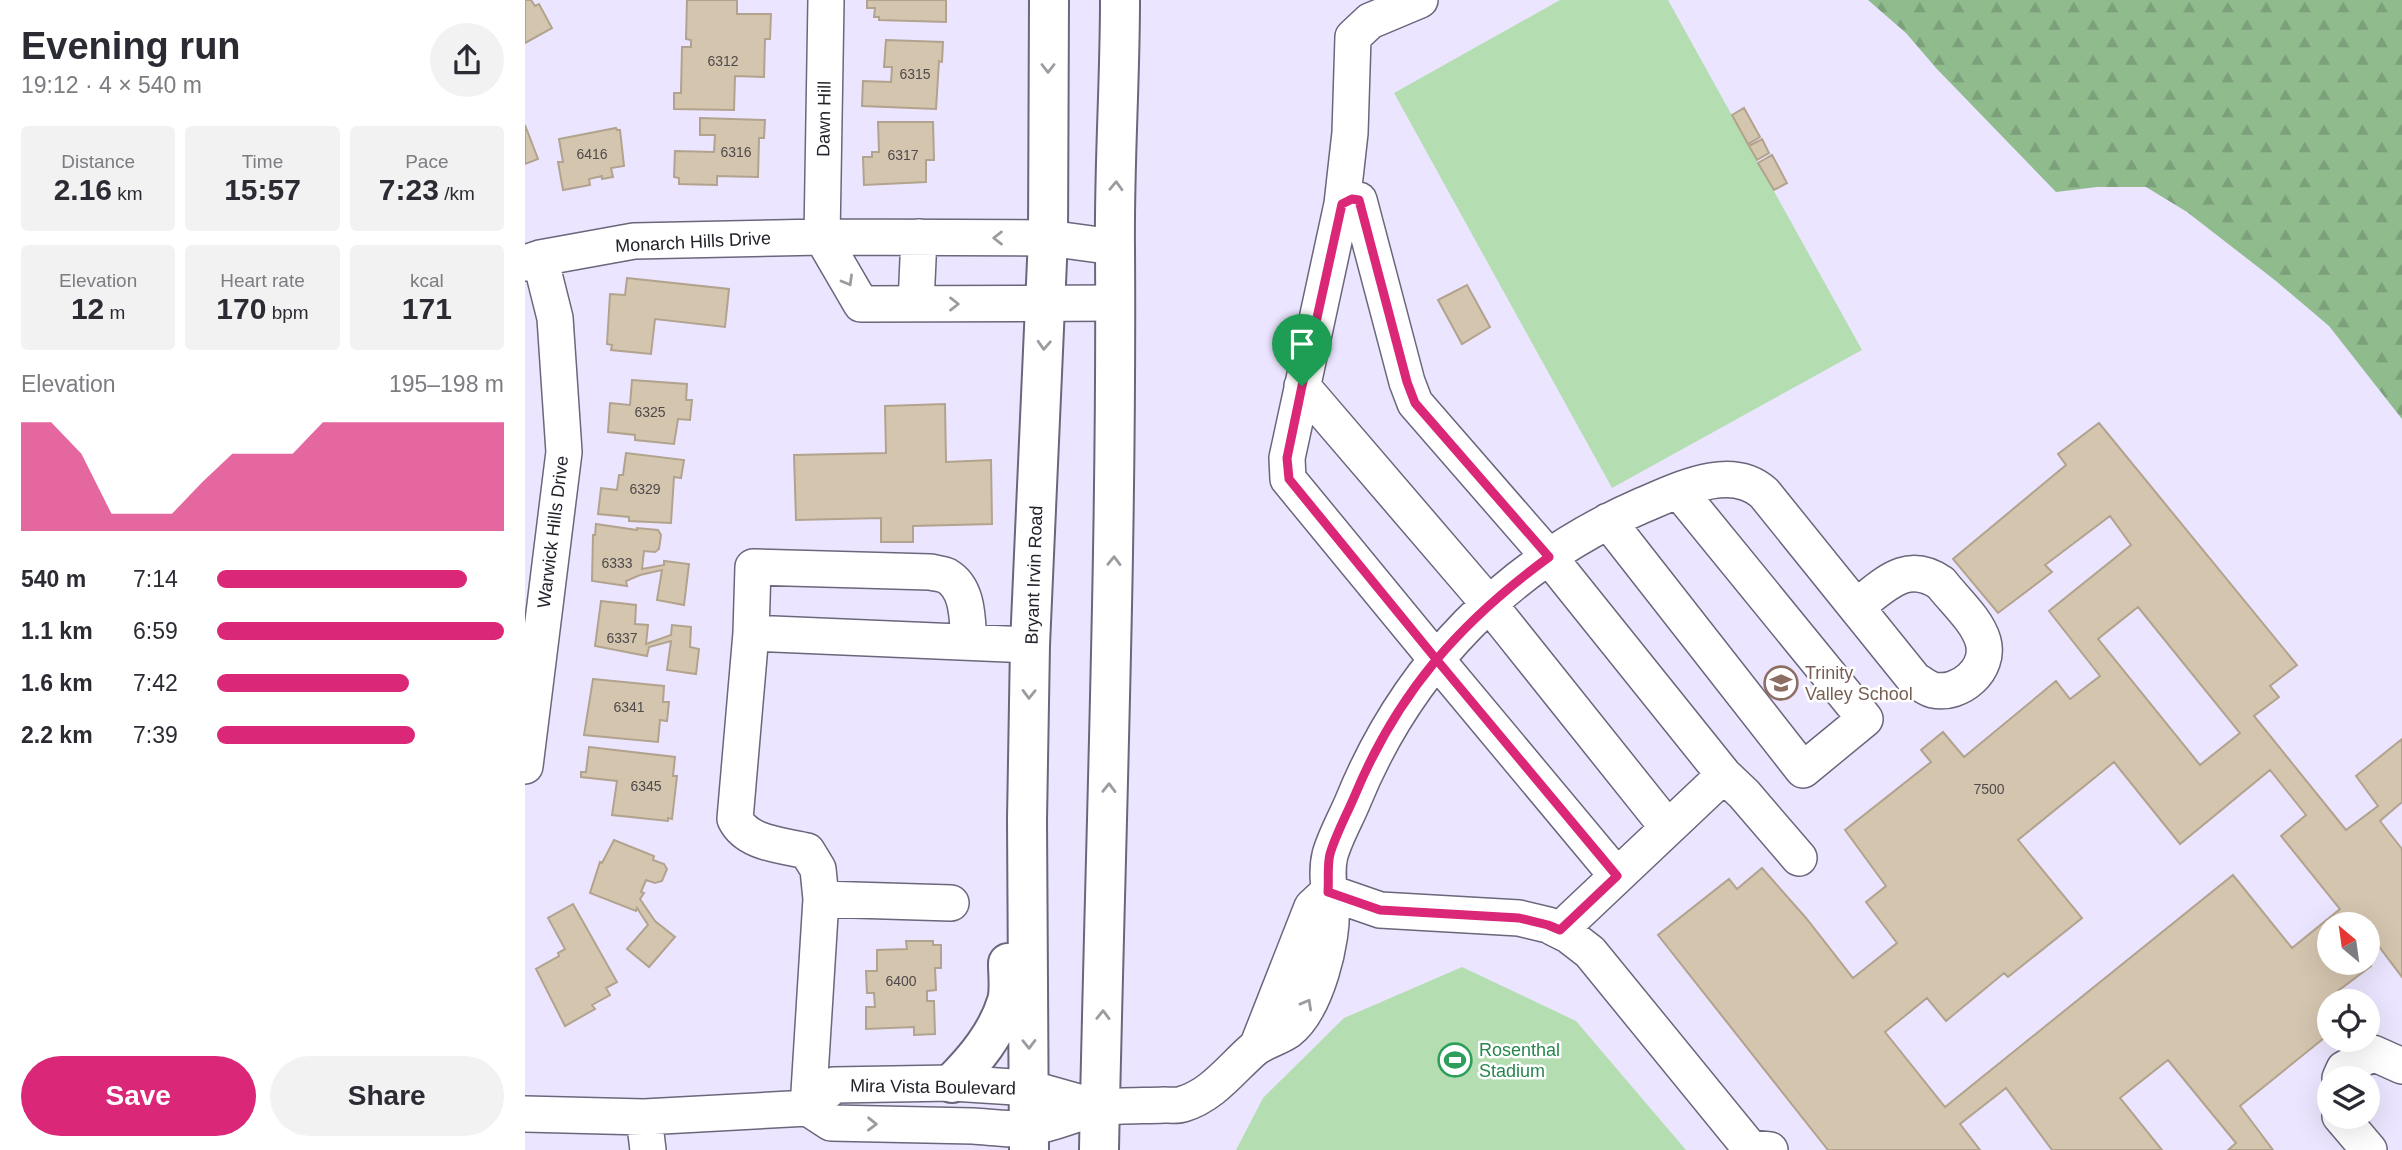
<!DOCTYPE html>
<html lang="en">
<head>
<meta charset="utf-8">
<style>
  :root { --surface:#fff; --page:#f2f2f3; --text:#2b2b33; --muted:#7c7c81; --accent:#db2777 }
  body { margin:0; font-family:Helvetica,sans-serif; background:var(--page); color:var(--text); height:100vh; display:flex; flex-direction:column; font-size:26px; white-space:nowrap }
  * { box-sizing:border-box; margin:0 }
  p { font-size:23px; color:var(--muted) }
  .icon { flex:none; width:38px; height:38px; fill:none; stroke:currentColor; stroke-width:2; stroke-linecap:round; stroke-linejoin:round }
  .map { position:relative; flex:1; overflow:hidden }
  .panel { display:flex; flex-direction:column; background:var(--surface); width:525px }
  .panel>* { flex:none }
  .needle { width:46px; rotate:331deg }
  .controls { position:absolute; left:1792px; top:912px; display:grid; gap:14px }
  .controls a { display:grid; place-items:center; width:63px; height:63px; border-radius:50%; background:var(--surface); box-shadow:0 7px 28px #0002; font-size:35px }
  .pin { position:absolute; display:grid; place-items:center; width:60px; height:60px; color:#fff; margin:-72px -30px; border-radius:50% 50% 50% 0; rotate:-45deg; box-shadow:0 0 7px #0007 }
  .pin .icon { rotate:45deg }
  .round { display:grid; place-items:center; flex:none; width:74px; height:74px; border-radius:37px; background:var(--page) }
  .headline { display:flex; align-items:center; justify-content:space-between; height:119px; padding:0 21px }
  h1 { font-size:38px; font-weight:800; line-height:52px }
  .figures { display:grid; grid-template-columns:repeat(3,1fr); gap:10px; height:119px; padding:7px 21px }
  .figures div { display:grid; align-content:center; border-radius:7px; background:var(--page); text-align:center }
  .figures b { font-size:30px; font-weight:800 }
  .figures small { font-size:19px; font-weight:400 }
  .figures p { font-size:19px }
  .chart { height:196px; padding:14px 21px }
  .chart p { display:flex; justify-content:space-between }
  .chart svg { width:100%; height:126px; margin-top:7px; fill:var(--accent); opacity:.7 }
  .action { display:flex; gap:14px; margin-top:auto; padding:14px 21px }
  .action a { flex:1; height:80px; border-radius:42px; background:var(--accent); color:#fff; font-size:28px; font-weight:800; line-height:80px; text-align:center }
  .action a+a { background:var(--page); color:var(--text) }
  ul { padding:0 21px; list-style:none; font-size:23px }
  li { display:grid; grid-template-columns:112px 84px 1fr; align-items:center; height:52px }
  li i { height:18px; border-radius:9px; background:var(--accent) }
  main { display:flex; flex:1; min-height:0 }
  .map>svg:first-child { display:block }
  .forest { fill:url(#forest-firs) }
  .garden { fill:#b4deb2 }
  .building { fill:#d4c5af; stroke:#b1a38d; stroke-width:2; fill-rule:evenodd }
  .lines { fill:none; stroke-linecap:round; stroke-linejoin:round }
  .minor-casing { stroke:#6b667b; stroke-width:38 }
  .major-casing { stroke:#6b667b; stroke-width:42 }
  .minor { stroke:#fff; stroke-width:35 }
  .major { stroke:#fff; stroke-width:38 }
  .oneway { stroke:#9c9b9f }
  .route-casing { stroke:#fff; stroke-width:14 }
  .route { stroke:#db2777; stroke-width:9 }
  .labels { text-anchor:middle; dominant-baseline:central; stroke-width:5; stroke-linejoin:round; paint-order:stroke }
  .number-label { font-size:14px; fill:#4f4a4b }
  .street-label { font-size:18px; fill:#23212a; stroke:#fff }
  .education-label { font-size:18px; fill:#785e54; stroke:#fff; text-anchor:start }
  .leisure-label { font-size:18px; fill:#27864d; stroke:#fff; text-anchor:start }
</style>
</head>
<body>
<main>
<section class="panel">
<div class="headline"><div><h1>Evening run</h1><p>19:12 · 4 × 540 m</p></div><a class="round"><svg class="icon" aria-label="share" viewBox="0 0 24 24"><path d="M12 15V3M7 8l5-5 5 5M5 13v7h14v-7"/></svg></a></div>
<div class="figures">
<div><p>Distance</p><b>2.16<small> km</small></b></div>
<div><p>Time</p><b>15:57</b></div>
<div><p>Pace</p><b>7:23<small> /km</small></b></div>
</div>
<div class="figures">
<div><p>Elevation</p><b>12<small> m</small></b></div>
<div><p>Heart rate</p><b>170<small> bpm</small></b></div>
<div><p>kcal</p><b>171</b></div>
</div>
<div class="chart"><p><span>Elevation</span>195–198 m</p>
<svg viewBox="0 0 160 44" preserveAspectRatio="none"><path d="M0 44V6L10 6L20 17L30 38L40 38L50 38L60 27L70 17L80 17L90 17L100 6L110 6L120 6L130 6L140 6L150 6L160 6V44z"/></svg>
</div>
<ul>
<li><b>540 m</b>7:14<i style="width:87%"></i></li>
<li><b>1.1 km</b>6:59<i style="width:100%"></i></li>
<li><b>1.6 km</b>7:42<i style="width:67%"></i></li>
<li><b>2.2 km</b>7:39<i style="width:69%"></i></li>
</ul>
<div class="action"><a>Save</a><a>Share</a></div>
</section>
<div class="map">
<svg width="1877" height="1150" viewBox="0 0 1877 1150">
  <defs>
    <pattern id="forest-firs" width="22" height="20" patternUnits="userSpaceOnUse" patternTransform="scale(1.75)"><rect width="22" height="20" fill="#8fbb8d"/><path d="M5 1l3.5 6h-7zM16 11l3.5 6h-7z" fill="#7ba07a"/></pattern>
  </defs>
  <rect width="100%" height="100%" fill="#ece5ff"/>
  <path class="forest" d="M1343,0h534v419l-73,-93 -53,-45 -89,-69 -41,-25h-49l-41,5 -120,-124 -30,-35z"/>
  <path class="garden" d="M1035,0h108l194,350 -250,138 -218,-395z
    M937,967l114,54 110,129h-450l27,-52 81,-80z"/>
  <path class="building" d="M0,0h6l4,6 4,-2 13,24 -27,15z
    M162,0h50v14h34l-1,25h-5l-1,38 -29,-1 -1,34 -60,-1v-16h7l1,-46h9v-7l-5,-1z
    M342,0h79v22l-67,-2v-3h-5l1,-9h-8z
    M361,40l57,2 -1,20 -3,-1 -3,48 -74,-3 1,-25 28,1 1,-15h-8z
    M1219,108l16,29 -12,7 -16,-29z
    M175,118l65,2 -1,18h-5l-1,39 -41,-1v9l-38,-1v-6l-5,-1 1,-26 39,1 1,-17h-15z
    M353,122h55l1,38h-8v22l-62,3 -1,-28h9v-5h7z
    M0,125l13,34 -13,5z
    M91,128l1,2h3l4,36 -13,2 2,9 -11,2v-3l-13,3 1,6 -27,5 -5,-28h5l-4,-23z
    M1237,139l7,14 -12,7 -8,-14z
    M1247,155l15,28 -13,7 -16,-27z
    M102,278l102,11 -4,38 -70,-8 -4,35 -40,-4 1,-5 -5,-1 3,-50 15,1z
    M942,285l23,42 -28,17 -24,-44z
    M107,380l55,4 -1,16h6l-2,20 -12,-1 -4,25 -39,-4v-5l-27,-3 2,-29 20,2z
    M420,404l1,58 45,-2 1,64 -79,2v16h-32v-24l-85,2 -2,-65 92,-2 -1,-47z
    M1574,423l198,242 -27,21 9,11 -25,19 92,114 32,-24 -22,-30 46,-37v63l-22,19 22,28v128l-34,-45v-8l-8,-2 -3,2h-28v38h39l3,4 -33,25 8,10h-17v33l-89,72 33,44h-45l8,-7 -68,-83 -48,38 42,52h-110l-46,-62 -46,36 20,26h-152l-170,-215 71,-56 8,10 25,-21 44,50 47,60 44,-35 -31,-41 20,-16 -41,-56 86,-68 -10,-12 22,-18 21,25 92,-76 14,18 30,-23 -51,-65 82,-66 -21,-29 -65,49 7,7 -54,41 -45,-54 113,-94 -8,-11zM1613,607l102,126 -40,32 -102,-126zM1589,762l66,82 90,-74 36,45 -25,21 59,73 -48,39 -59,-73 -288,232 -60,-75 42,-34 19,23 58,-48 4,4 74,-59 -64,-78z
    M101,453l58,7 -3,18 -7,-1 -3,46 -42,-2v-4l-31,-3 3,-26 16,2 2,-15h4z
    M71,524l41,6v-2l21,2 3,5 -2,14 -4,3 -11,-1 -2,18 22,-4v-4l25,3 -5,41 -27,-5 5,-30 -22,5 -14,6 1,5 -35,-5 1,-46h2z
    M76,601l35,4 -1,19 13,1 -2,19 25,-9 1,-10 19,2 -1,20 9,2 -3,25 -29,-4 4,-29 -22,6 -2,9 -52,-10z
    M68,679l71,7 -1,16h6l-2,19 -7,-1 -2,22 -74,-7z
    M64,747l86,10 -2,19h4l-5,43 -4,-1v3l-56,-6 5,-34 -36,-4v-5h5z
    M89,840l40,16 -1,4 11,4 3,5 -5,12 -7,2 -9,-3 -5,12 3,1 -4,6 15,22 20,16 -26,30 -22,-18 21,-24 -11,-17 -1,3 -46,-18 10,-31 2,1z
    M48,904l44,78 -11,6 4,7 -18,10 3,4 -30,17 -29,-57 23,-13 -1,-3 7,-4 -17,-31z
    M381,941h27v4h8v23h-6l1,22 -9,1v10h7l1,33 -21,1v-8l-48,2v-22h9l-1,-14h-7l-1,-22h11v-21l30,-1z"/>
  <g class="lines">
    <defs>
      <path id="minor" d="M895,0l-50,21 -17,16 -3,96 -8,71 -55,254 1,21 148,180 181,217
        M817,204l10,-5 7,1 48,182 8,21 134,154 175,218 -164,155
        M297,237l39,67 255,-1
        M297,237l4,-237
        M0,263l15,-5 94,-17 188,-4 226,1 66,9
        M391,304l3,-67
        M777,386l187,218 179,224
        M1083,521l195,249 62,-51 -186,-228
        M226,633l2,-66 177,5c5,1 13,2 17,4 22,13 20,44 22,66
        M0,766l39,-314 -9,-134 -15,-60
        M1199,775l20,19 55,64
        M803,892l52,18 139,8 29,7 20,10 22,17 160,196 20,2
        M296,899l-3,-30 -11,-18c-25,-6 -60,-7 -72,-32l16,-186 279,12
        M732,1047l55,-140 16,-15
        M1815,1078l4,-9 29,-16 29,13
        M283,1108l13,-209 130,4
        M283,1108l26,-23 118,-2 77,5 71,20
        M0,1114l119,3 164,-9 23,15c48,1 95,2 142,3 19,1 40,5 58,1 24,-3 46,-15 69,-19 20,-3 43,-2 64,-3 6,0 14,1 19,-1 30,-9 49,-36 71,-55 10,-8 24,-11 34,-18 28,-21 46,-92 43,-125 -2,-17 -5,-35 -1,-51 5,-18 16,-37 23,-54 55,-135 156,-238 290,-296 36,-15 88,-42 121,-12l150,186c6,4 12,9 19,11 27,6 58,-21 50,-49 -6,-21 -29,-41 -42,-58 -35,-24 -57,3 -85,24
        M1815,1116l29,34
        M119,1117l4,33"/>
      <path id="major" d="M427,1083c23,-23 45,-49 55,-82 3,-11 1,-26 1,-38
        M504,1150l-2,-330 3,-175 18,-407 1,-238
        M574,1150c6,-301 18,-601 16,-902 -1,-82 5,-165 5,-248"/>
    </defs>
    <use href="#minor" class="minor-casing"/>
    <use href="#major" class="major-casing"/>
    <use href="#minor" class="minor"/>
    <use href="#major" class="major"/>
  </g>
  <defs><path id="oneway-chevron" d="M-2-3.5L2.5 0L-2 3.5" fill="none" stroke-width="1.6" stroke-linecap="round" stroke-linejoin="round" transform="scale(1.75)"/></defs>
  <g class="oneway">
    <use href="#oneway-chevron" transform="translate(523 68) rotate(90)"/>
    <use href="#oneway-chevron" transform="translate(591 186) rotate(-88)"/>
    <use href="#oneway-chevron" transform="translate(473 238) rotate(-180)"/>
    <use href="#oneway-chevron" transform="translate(323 281) rotate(60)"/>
    <use href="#oneway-chevron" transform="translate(429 304)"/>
    <use href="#oneway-chevron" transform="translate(519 345) rotate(93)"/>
    <use href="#oneway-chevron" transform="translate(589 561) rotate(-89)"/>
    <use href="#oneway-chevron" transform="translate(504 694) rotate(91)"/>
    <use href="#oneway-chevron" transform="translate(584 788) rotate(-89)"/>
    <use href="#oneway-chevron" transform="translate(782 1004) rotate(-61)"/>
    <use href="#oneway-chevron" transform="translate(578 1015) rotate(-89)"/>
    <use href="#oneway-chevron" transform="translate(504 1044) rotate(89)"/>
    <use href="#oneway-chevron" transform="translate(347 1124) rotate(1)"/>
  </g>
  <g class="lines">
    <defs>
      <path id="route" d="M777,386l-15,72 2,21 147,180 181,217 -57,54 -12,-5 -29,-7 -139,-8 -52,-18c1,-12 -1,-26 2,-38 6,-20 17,-40 25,-59 43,-103 105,-173 194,-238l-134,-154 -8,-21 -48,-182 -7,-1 -10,5 -40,182"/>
    </defs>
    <use href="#route" class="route-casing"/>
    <use href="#route" class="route"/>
  </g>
  <defs>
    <symbol id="school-ring" viewBox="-11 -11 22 22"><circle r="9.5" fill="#fff" stroke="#8d6e63" stroke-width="1.5"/><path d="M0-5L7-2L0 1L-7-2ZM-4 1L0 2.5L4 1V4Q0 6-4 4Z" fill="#8d6e63"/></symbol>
    <symbol id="stadium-ring" viewBox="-11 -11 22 22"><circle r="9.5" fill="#fff" stroke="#2e9e5b" stroke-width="1.5"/><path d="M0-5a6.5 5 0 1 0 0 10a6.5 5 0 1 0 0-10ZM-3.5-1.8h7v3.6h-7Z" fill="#2e9e5b"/></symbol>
  </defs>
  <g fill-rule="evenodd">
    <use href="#school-ring" x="1237" y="664" width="38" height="38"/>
    <use href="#stadium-ring" x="911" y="1041" width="38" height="38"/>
  </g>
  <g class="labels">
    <g class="number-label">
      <text x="198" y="61">6312</text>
      <text x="390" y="74">6315</text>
      <text x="211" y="152">6316</text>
      <text x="67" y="154">6416</text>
      <text x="378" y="155">6317</text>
      <text x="125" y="412">6325</text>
      <text x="120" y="489">6329</text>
      <text x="92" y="563">6333</text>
      <text x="97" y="638">6337</text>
      <text x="104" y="707">6341</text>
      <text x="121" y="786">6345</text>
      <text x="1464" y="789">7500</text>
      <text x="376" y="981">6400</text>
    </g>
    <g class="street-label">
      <text transform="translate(299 119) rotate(-89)">Dawn Hill</text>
      <text transform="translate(168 242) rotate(-3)">Monarch Hills Drive</text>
      <text transform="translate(28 532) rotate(-83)">Warwick Hills Drive</text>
      <text transform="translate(509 575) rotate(-88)">Bryant Irvin Road</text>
      <text transform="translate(408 1087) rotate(1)">Mira Vista Boulevard</text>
    </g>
    <g class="education-label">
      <text x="1280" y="673">Trinity<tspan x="1280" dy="21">Valley School</tspan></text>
    </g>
    <g class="leisure-label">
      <text x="954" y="1050">Rosenthal<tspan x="954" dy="21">Stadium</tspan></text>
    </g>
  </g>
</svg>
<div class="controls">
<a><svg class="needle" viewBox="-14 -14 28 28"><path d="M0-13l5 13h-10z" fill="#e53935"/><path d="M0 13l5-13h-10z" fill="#7c7c81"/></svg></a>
<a><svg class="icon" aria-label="locate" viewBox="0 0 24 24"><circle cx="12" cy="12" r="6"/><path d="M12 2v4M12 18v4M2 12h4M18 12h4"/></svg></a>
<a><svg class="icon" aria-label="layers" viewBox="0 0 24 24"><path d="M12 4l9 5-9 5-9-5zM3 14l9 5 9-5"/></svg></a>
</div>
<div class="pin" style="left:777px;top:386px;background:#1e9e55"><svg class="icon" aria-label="arrive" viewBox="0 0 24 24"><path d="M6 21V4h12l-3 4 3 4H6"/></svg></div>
</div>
</main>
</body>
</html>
